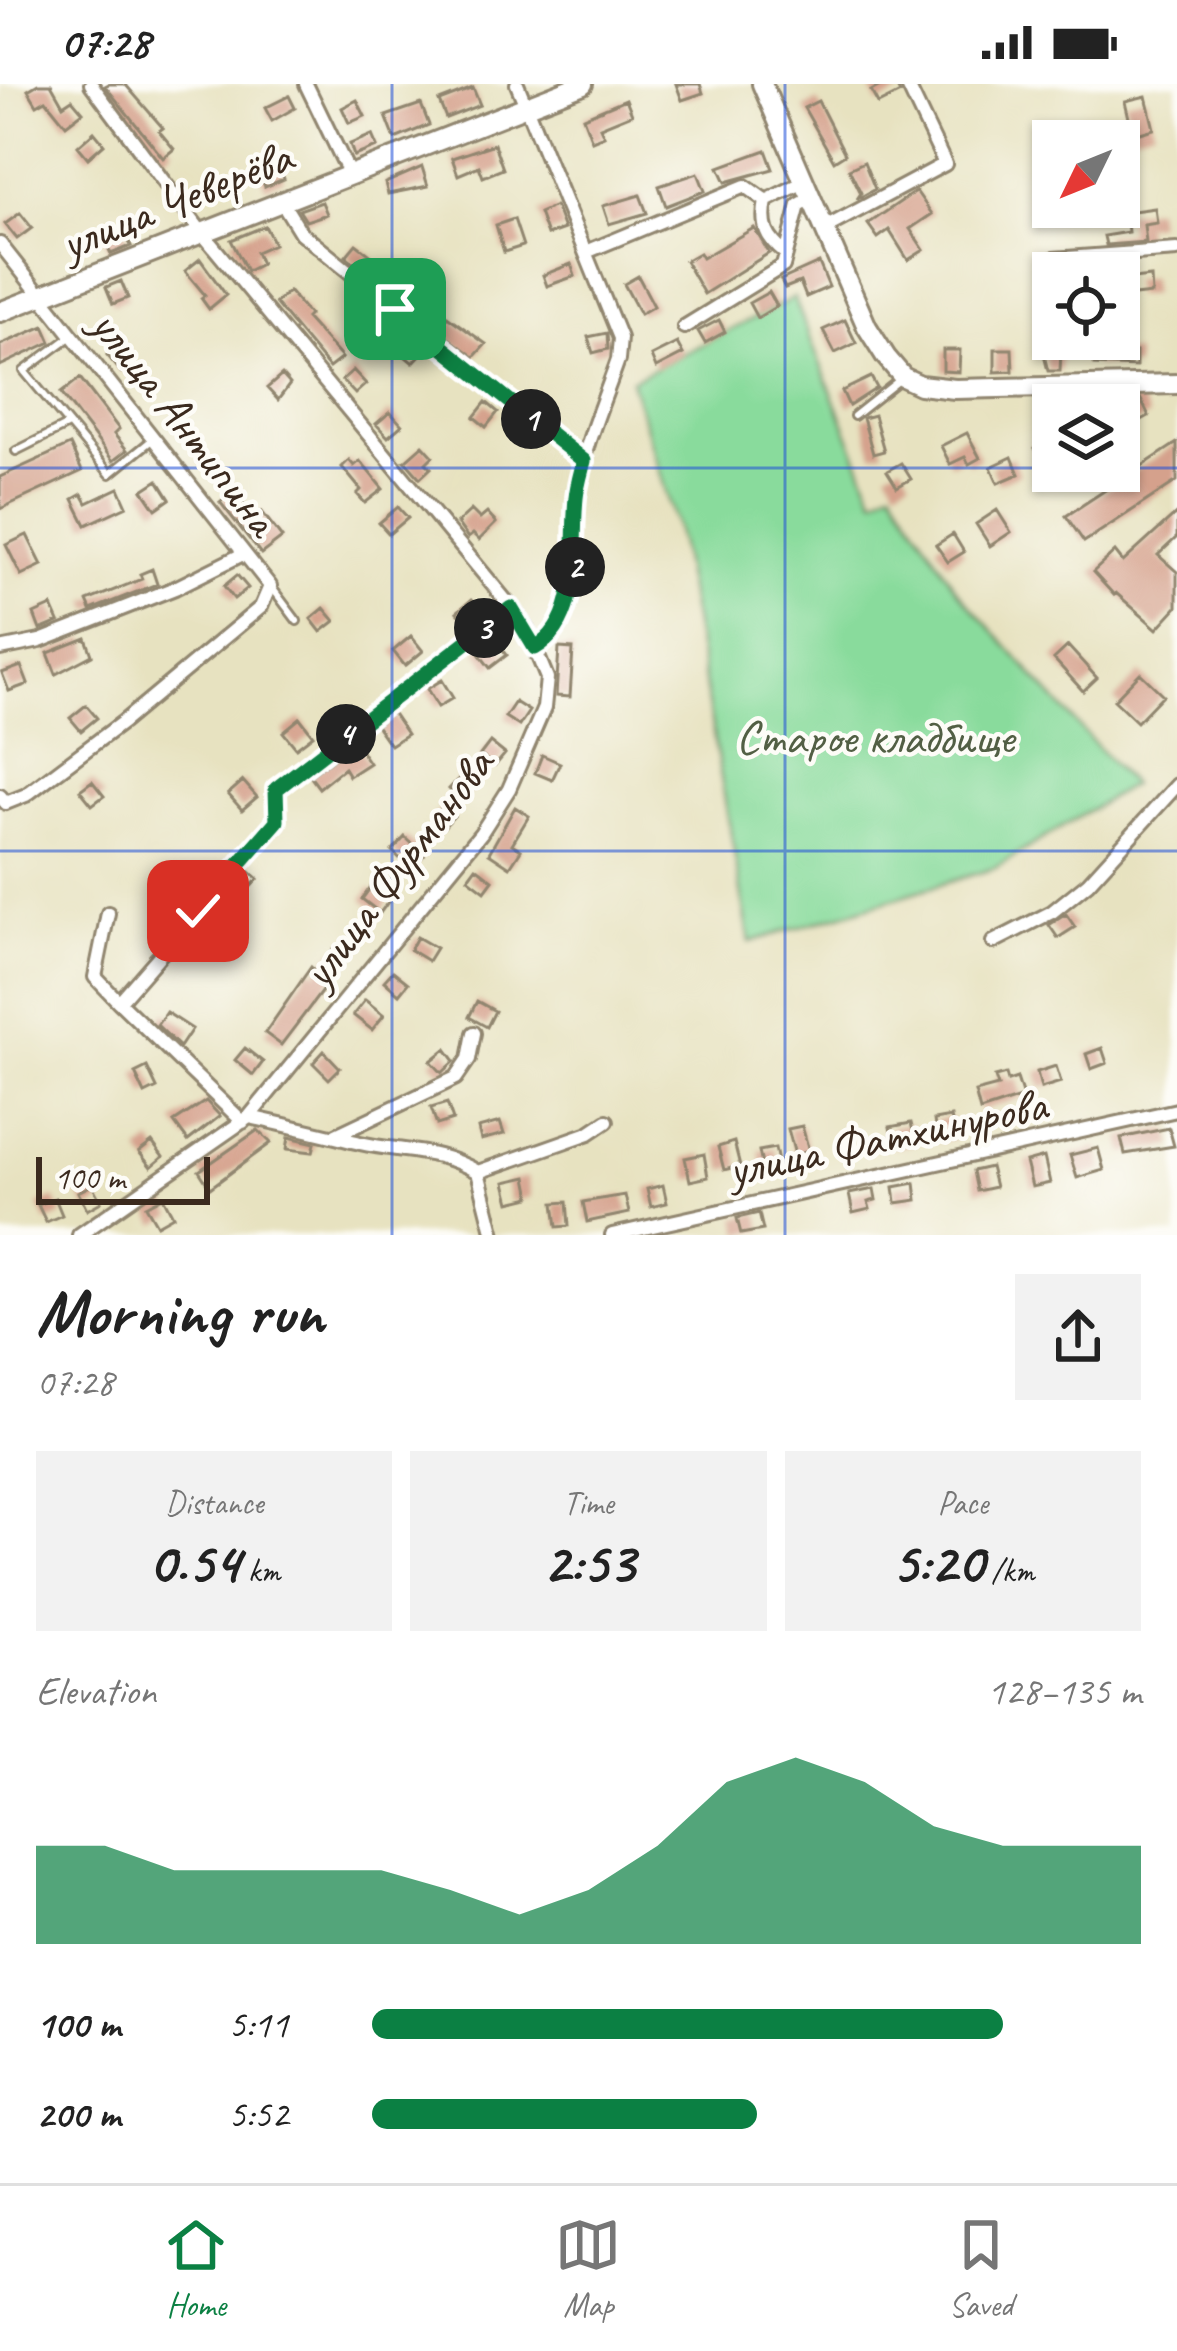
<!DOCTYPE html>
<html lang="en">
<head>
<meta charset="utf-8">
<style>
  :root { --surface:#fff; --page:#f2f2f2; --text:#222; --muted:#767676; --line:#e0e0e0; --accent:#0b8043 }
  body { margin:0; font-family:Caveat,sans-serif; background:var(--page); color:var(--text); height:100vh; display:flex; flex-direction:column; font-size:45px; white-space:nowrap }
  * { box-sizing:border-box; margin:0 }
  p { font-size:39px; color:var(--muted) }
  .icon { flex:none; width:66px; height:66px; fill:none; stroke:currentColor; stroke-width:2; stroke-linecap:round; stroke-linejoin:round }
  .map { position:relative; height:1151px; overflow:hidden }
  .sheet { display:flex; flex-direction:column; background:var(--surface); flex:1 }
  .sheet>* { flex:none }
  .needle { width:78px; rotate:227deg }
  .controls { position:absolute; left:1032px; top:36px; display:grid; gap:24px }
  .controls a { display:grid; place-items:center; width:108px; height:108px; border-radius:0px; background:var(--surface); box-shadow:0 3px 9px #0004; font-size:60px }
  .scale { position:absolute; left:36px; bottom:30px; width:174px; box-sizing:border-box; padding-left:12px; border:6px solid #3b2a1e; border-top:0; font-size:33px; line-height:42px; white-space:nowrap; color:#3b2a1e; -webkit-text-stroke:9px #fdfcf7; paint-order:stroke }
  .pin { position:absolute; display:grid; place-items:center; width:102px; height:102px; color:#fff; margin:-51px; border-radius:24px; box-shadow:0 6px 18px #0006 }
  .km { position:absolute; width:60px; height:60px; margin:-30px; border-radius:50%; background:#222; color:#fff; font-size:33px; line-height:60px; text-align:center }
  .round { display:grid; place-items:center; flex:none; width:126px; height:126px; border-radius:0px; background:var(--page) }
  .overview { display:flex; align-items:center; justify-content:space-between; height:204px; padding:0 36px }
  h1 { font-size:66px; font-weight:700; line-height:90px }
  .figures { display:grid; grid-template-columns:repeat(3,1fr); gap:18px; height:204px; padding:12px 36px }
  .figures div { display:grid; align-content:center; border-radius:0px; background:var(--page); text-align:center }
  .figures b { font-size:60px; font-weight:700 }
  .figures small { font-size:33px; font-weight:400 }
  .figures p { font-size:33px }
  .chart { height:336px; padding:24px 36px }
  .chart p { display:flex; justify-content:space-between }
  .chart svg { width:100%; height:216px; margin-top:12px; fill:var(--accent); opacity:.7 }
  ul { padding:0 36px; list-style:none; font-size:39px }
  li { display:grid; grid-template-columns:192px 144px 1fr; align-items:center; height:90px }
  li i { height:30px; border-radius:15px; background:var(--accent) }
  .status { display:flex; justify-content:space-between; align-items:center; height:84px; padding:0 60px; background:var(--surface); direction:ltr }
  .status svg { height:33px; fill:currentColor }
  .tabs { display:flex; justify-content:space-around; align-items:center; height:168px; border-top:3px solid var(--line); background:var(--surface); font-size:33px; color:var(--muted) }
  .tabs a { display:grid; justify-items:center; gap:6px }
  .tabs .current { color:var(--accent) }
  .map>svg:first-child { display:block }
  .green { fill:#89db9c; stroke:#62825d; stroke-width:3 }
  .building { fill:#d5a18c }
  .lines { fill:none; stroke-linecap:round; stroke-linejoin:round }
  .lane-casing { stroke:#91866f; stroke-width:12 }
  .street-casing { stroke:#91866f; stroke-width:18 }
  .secondary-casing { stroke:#91866f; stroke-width:24 }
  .lane { stroke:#fff; stroke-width:6 }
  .street { stroke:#fff; stroke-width:12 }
  .secondary { stroke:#fff; stroke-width:18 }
  .route-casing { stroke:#fff; stroke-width:24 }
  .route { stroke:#0b8043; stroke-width:15 }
  .grid { fill:none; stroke:#1d4ed8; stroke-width:3; stroke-opacity:0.55 }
  .labels { text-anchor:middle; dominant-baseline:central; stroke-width:9; stroke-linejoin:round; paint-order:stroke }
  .street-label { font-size:48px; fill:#3b2a1e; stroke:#fdfcf7 }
  .park-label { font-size:48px; fill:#525f44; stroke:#fdfcf7 }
</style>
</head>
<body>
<div class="status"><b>07:28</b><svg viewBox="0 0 49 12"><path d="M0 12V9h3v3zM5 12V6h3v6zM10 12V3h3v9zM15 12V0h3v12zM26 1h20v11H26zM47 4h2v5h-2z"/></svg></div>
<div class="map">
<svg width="1177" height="1151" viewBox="0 0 1177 1151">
  <rect width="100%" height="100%" fill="#fdfcf7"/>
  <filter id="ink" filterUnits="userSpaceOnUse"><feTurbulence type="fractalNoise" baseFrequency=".00833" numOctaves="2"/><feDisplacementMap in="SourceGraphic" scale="24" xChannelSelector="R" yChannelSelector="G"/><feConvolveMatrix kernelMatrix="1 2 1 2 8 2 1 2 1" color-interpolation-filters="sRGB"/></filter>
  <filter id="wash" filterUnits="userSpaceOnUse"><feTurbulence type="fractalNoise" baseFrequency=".004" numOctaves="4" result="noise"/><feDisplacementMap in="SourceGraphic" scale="48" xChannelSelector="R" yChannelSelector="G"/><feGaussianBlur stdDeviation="2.7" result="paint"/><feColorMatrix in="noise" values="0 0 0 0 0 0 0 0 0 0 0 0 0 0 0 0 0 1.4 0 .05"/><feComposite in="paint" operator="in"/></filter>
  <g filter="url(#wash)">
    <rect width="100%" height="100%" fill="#e7e2c0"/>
    <path class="green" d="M794,214l80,200 18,-10 64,101 175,196 -136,83 -245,74 -74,-419 -45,-143z"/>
    <g id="blocks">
      <path class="building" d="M38,0h13l12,21 9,-6 11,13 -17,13 -20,-25 -9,5 -9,-15z
        M109,0h16l38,44 -4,3 15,18 -11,9 -58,-72z
        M676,0h24l3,9 -21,7z
        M884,0h11l5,9 -22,11 -7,-13z
        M473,4l7,17 -34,13 -7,-17z
        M289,12l6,12 -23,13 -7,-13z
        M1146,12l8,33 -21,6 -8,-34z
        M626,15l6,15 -32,13 4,9 -12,5 -9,-24z
        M357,16l8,16 -16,7 -7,-15z
        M818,17l27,53 -11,7 -30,-53z
        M421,20l8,21 -34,14 -9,-23z
        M94,48l10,12 -16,14 -10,-12z
        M372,51l5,12 -23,9 -4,-12z
        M494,60l9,25 -20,8 -4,-11 -21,9 -6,-17z
        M766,66l7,19 -47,13 -7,-15z
        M1053,76v37l-5,1 -6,-36z
        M277,77l7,18 -19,8 -7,-19z
        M864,78l11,27 -18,10 4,-6 -12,-24z
        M422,83l6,19 -40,8 -3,-11z
        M698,89l7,18 -39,15 -7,-20z
        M916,107l16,23 -22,15 14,21 -16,10 -19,-30 -11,8 -10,-14z
        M640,111l7,18 -38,11 -6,-18z
        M322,118l5,12 -21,7 -7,-11z
        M555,122l9,23 -17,6 -8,-22z
        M1155,124l2,15 -13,2 2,17 -40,3 -2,-9 24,-4 -2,-20z
        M20,129l12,15 -15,11 -12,-15z
        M514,135l9,27 -19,6 -8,-27z
        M265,142l9,18 -18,8 5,12 -14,7 -16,-31z
        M754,144l15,25 -65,41 -19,-33 14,-8 3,5z
        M124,146l7,16 -20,8 -7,-16z
        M356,160l17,13 -10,13 -17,-14z
        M200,175l26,36 -17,14 -8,-11 4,-3 -20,-24z
        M819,179l10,24 -23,10 -6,-15 -15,6 -4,-8z
        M571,180l4,12 -28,10 -4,-11z
        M638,192l16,30 -14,8 -16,-30z
        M1151,193l1,17 -18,2 -2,-17z
        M121,197l7,17 -15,6 -7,-17z
        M289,207l20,24 -3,3 36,40 -13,10 -54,-65z
        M769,208l8,14 -20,12 -8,-15z
        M358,216l15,12 -11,14 -15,-12z
        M443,229l43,31 -12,13 -40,-30z
        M719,236l6,12 -20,11 -7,-12z
        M845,236l11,23 -21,10 -12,-23z
        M44,242l7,16 -51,24v-21z
        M607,249l1,16 -15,4 -5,-16z
        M411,255l14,11 -12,13 -13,-11z
        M677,259l6,11 -27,14 -5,-12z
        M118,263l13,17 -10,8 -14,-17z
        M995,265h17l1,22 -18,1z
        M943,266h17l-1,22 -16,-1z
        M1043,267h18l-1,20h-12z
        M1094,267l42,1v15l-42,-2z
        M353,286l13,14 -11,10 -13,-14z
        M282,291l8,9 -12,16 -11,-12z
        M871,293l6,11 -28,18 -7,-15z
        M80,294l39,51 -5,5 13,16 -14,11 -52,-68z
        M1140,314l9,18 -20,11 -10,-18z
        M486,318l12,10 -12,15 -12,-10z
        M390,328l12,13 -14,12 -12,-13z
        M874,331l10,36 -11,3 -10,-36z
        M967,349l13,25 -11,6 -4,-7 -15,7 -9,-18z
        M1053,354v21l-10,5 -8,-16z
        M1177,359v38l-93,61 -18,-26z
        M70,361l12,26 -82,38v-32z
        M423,361l10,11 -7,7 5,5 -11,10 -15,-17z
        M1012,373l7,17 -21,9 -7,-16z
        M349,376l5,6 6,-5 23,28 -18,14 -8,-9 4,-4 -19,-23z
        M901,379l10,16 -14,8 -10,-16z
        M158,396l12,19 -14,10 -13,-19z
        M119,404l8,18 -41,19 -13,-26 9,-5 5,9z
        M233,407l23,26 6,-5 20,26 -21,16 -41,-52z
        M398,423l10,11 -19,16 -10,-11z
        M471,426l9,9 7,-6 9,10 -17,17 -6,-6 -5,4 -11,-15z
        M997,426l14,22 -21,14 -14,-22z
        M1177,429v24l-19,18 19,17v35l-20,22 -41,-36 -2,2 -21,-23 22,-20 8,10z
        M953,450l11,18 -16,10 -12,-17z
        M27,451l15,30 -21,10 -15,-30z
        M152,485l5,15 -66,26 -4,-9 55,-22 -2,-5z
        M237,491l11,13 -14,11 -10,-13z
        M471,516l11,13 -13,12 -12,-13z
        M52,522l7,16 -19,8 -6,-16z
        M324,524l11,13 -14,11 -10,-13z
        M411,552l12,15 -18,15 -12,-15z
        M86,554l6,17 -36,19 -8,-21z
        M494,554l13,17 -17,13 -13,-17z
        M1068,562l29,32 -14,13 -29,-32z
        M559,564l14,1 -3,48 -14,-1z
        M21,582l7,18 -19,7 -7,-18z
        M1140,589l23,22 -26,27 -23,-22z
        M442,596l11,18 -15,9 -11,-18z
        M515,618l14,9 -10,15 -14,-9z
        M86,621l11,13 -16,13 -11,-13z
        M392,628l15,22 -17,11 -14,-20z
        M300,634l13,17 -17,13 -13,-16z
        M355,658l14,21 -20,13 -5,-8 -25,20 -9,-12z
        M490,658l15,12 -10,12 -15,-11z
        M542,671l18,8 -8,17 -17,-7z
        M461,692l13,12 -24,25 4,3 -10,11 -11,-10 21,-23 -5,-5z
        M92,697l12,15 -12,9 -12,-15z
        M243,697l14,16 -15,13 -14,-16z
        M515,723l14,9 -17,28 9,6 -11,17 -21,-14z
        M405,753l19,18 -13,14 -19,-18z
        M476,783l17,13 -8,11 -17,-13z
        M248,786l10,9 -15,16 -9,-9z
        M370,804l18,14 -8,11 -18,-14z
        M1066,830l9,13 -17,11 -9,-13z
        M417,853l19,11 -8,13 -18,-11z
        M334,865l13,9 -66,87 -16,-12 46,-66 5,5z
        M393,887l15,12 -9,11 -15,-13z
        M365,916l19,15 -12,15 -19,-15z
        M477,917l18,10 -8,16 -18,-10z
        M166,928l26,17 -12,18 -23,-22z
        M245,964l18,14 -10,13 -18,-15z
        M1102,964l5,15 -16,6 -5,-15z
        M446,965l9,12 -13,12 -11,-12z
        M324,967l16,17 -11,11 -16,-16z
        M1056,982l5,16 -20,6 -4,-16z
        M147,983l10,21 -12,6 -10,-21z
        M1006,990l2,7 9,-3 6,19 -43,14 -5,-19 23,-6 -3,-9z
        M206,1017l14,15 -32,25 -14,-19z
        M447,1019l6,17 -16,5 -6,-17z
        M951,1033l4,22 -18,3 -3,-22z
        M500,1038l4,12 -23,6 -3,-12z
        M911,1039l5,20 -22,5 -4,-21z
        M802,1042l7,25 -14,4 -7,-26z
        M1169,1044l5,18 -49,8 -4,-16z
        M258,1046l13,13 -61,45 -11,-17z
        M289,1053l26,6 -2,9 -26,-3z
        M152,1058l11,15 -12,10 -12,-15z
        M734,1058l6,24 -16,4 -6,-23z
        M775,1064l6,28 -16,3 -6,-28z
        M1098,1064l6,22 -27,8 -7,-23z
        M704,1070l4,23 -18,4 -5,-23z
        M1044,1073l6,26 -18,4 -6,-25z
        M990,1083l5,20 -18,4 -4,-20z
        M527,1093l4,20 -21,5 -5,-20z
        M915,1099l2,17 -21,3 -2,-16z
        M92,1101l9,17 -14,8 -9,-18z
        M663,1101l4,18 -16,4 -4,-18z
        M874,1105l2,11 -8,2 2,7 -17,4 -4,-19z
        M625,1111l4,18 -42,9 -4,-20z
        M163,1113l10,19 -16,9 -11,-19z
        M55,1114l7,17 -16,7 -8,-17z
        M567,1118l2,24 -12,1 -3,-24z
        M759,1129l4,17 -22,4 -4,-16z"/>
    </g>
  </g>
  <g filter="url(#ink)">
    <use href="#blocks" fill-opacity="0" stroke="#91866f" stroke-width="3"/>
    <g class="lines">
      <defs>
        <path id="lane" d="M70,253l-46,34 86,103 43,-35
          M854,332l44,-35
          M16,367l52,-26
          M273,505l24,32"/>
        <path id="street" d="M306,0l43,89
          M517,0l103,254 -2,22c-15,43 -35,88 -42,133 -7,48 10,126 -41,155
          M766,117c-5,25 0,37 20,53
          M282,118l19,31 283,228
          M827,143l118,-63 -38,-80
          M0,160l270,342 -9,21 -138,115 -97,73 -20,8 -6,-7
          M586,168l159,-66 21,15 40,-20
          M1053,175l124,-9
          M684,243l99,-61 16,-61 14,-8
          M0,565l40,-8 135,-53 68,-34
          M108,829l-13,64 24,25
          M993,858l59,-30 36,-29 89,-98
          M249,1033c38,8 74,17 111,26 44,10 77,5 118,29l16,63
          M243,1038l-124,-120 158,-181 -1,-32 235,-182
          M336,1051l120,-57 13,-19 5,-26
          M478,1088l111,-39 18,-12
          M79,1151l170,-118 232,-284 28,-44 35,-81 3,-30 -20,-48 -16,-23 -309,-374 -111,-149
          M612,1151l565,-125"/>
        <path id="secondary" d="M762,0l105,243 19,30 17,20 17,8 35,4 222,-5
          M0,228l583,-228"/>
      </defs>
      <use href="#lane" class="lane-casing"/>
      <use href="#street" class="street-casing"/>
      <use href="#secondary" class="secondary-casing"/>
      <use href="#lane" class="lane"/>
      <use href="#street" class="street"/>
      <use href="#secondary" class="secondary"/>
    </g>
  </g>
  <g class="lines" filter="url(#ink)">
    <defs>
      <path id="route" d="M198,827l79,-90 -1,-32 235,-181 24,40c48,-27 36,-103 41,-150 1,-12 5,-25 8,-37l-189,-152"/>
    </defs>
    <use href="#route" class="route-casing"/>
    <use href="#route" class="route"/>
  </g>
  <path class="grid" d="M392,0v1151M785,0v1151M0,384h1053M1119,384h58M0,767h1177"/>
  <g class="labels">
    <g class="street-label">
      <text transform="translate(176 116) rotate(-22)">улица Чеверёва</text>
      <text transform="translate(185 338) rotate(52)">улица Антипина</text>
      <text transform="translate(397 784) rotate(-53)">улица Фурманова</text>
      <text transform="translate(887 1053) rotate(-12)">улица Фатхинурова</text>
    </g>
    <g class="park-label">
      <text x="875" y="653">Старое кладбище</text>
    </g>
  </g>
</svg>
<div class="controls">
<a><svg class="needle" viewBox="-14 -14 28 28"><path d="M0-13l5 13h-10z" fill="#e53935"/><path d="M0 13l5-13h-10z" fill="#767676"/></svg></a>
<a><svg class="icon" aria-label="locate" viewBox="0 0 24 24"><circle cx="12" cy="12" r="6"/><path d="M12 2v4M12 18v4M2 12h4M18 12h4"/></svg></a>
<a><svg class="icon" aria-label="layers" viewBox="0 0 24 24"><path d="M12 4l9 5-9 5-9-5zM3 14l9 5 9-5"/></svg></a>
</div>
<div class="scale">100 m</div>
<div class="pin" style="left:395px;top:225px;background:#1e9e55"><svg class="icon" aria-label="arrive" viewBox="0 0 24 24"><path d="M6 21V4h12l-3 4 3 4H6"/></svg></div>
<div class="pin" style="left:198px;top:827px;background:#d93025"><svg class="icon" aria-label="check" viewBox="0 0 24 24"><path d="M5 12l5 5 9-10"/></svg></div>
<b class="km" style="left:531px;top:335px">1</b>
<b class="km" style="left:575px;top:483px">2</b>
<b class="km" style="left:484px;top:544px">3</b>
<b class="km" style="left:346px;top:650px">4</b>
</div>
<section class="sheet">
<div class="overview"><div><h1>Morning run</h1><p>07:28</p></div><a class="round"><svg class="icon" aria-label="share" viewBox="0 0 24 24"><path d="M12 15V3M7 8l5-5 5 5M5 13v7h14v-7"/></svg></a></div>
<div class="figures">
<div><p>Distance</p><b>0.54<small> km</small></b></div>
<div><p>Time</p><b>2:53</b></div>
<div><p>Pace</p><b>5:20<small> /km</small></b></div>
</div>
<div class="chart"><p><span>Elevation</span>128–135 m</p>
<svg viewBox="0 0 160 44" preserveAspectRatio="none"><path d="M0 44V24L10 24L20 29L30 29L40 29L50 29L60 33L70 38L80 33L90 24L100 11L110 6L120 11L130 20L140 24L150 24L160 24V44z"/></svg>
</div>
<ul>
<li><b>100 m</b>5:11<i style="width:82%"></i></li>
<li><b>200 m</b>5:52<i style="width:50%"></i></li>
</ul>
</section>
<nav class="tabs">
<a class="current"><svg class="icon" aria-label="home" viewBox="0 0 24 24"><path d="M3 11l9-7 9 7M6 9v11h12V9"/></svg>Home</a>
<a><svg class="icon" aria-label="map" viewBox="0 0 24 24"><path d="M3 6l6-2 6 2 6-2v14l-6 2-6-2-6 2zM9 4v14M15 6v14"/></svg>Map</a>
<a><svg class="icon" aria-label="saved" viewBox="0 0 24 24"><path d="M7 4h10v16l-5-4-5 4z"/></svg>Saved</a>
</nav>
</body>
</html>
